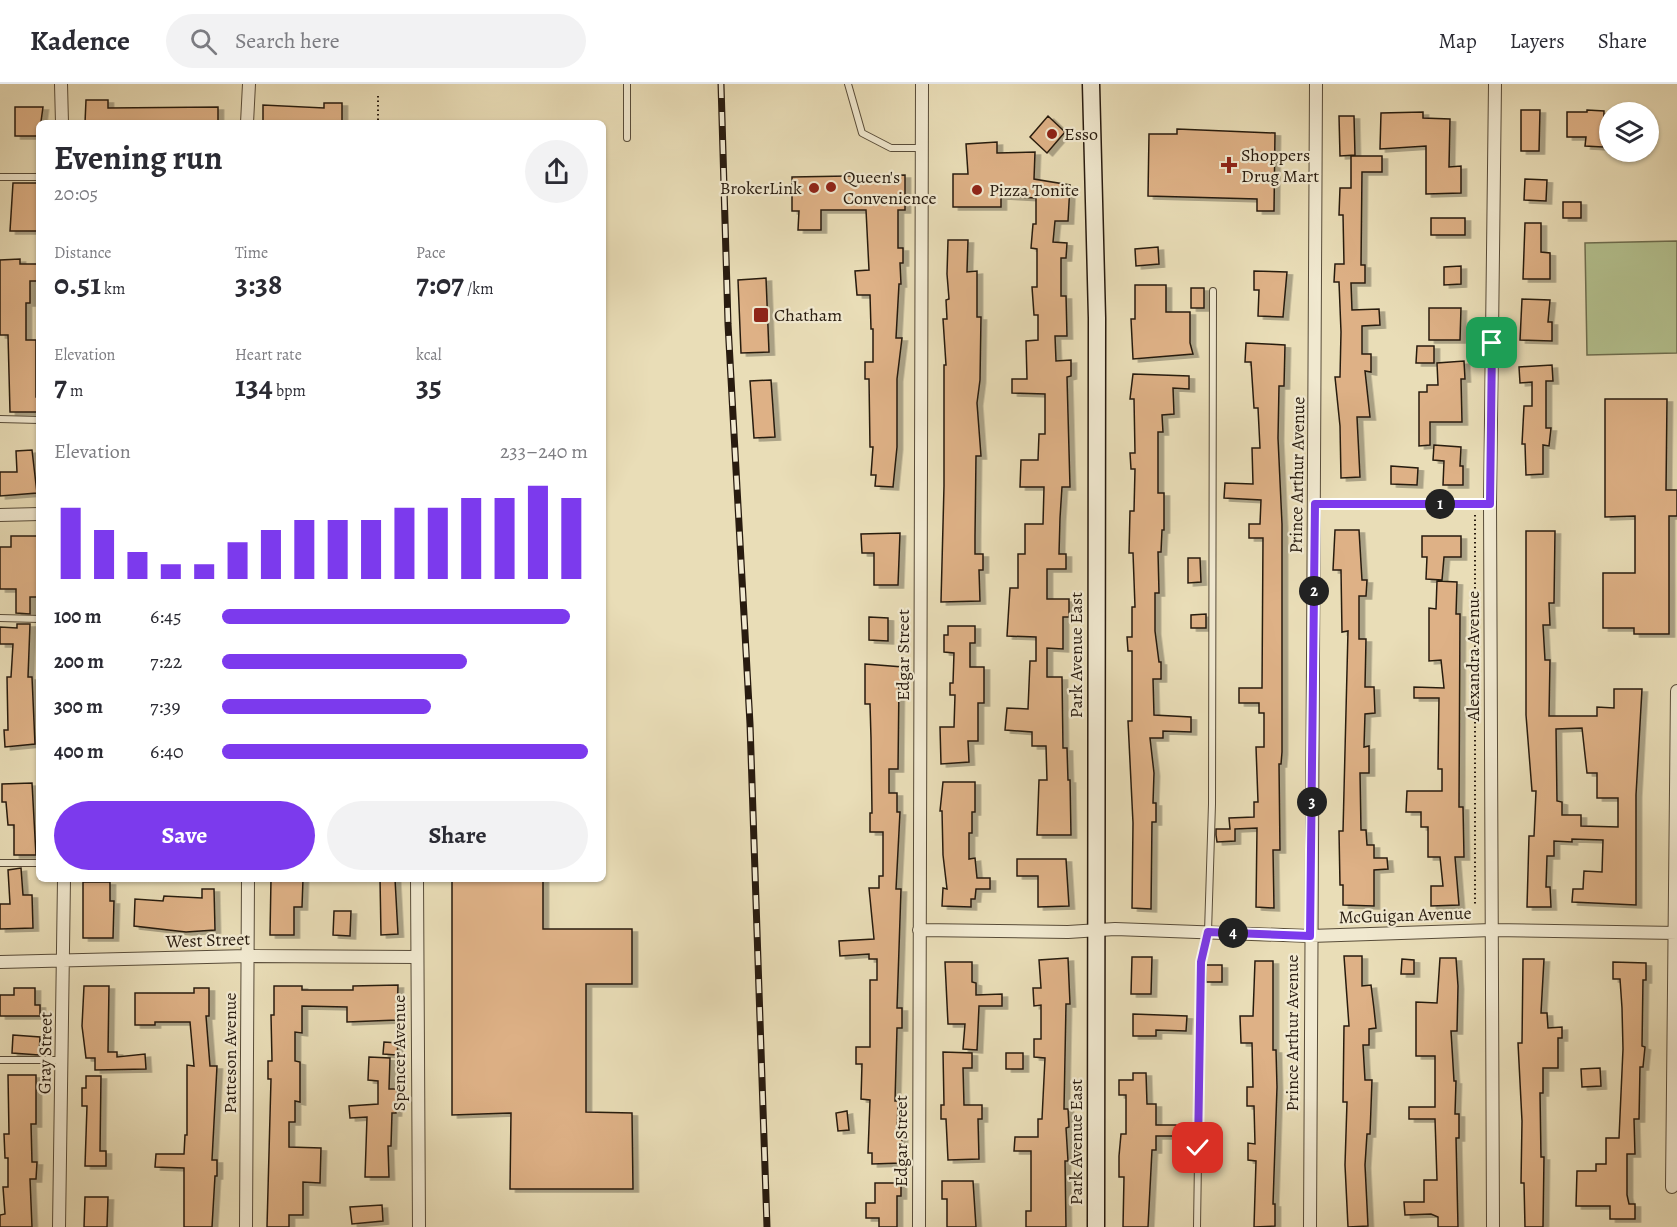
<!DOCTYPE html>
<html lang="en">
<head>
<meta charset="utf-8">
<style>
  :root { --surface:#fff; --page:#f2f2f3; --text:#2b2b33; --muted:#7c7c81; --line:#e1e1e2; --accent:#7c3aed }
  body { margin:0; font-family:Alegreya,serif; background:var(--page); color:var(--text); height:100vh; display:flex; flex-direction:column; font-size:22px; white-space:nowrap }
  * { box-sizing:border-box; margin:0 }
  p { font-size:20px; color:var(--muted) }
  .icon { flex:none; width:33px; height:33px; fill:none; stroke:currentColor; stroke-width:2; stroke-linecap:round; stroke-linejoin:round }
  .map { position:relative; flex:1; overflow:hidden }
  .side { position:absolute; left:36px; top:36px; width:570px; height:762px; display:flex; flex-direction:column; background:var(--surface); border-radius:9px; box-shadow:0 2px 4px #0004 }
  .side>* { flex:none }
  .fabs { position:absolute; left:1599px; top:18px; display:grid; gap:12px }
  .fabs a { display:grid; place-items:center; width:60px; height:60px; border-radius:50%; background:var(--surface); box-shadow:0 2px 4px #0004; font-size:30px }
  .pin { position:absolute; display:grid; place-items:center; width:51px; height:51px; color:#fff; margin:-26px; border-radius:12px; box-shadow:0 3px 9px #0006 }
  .km { position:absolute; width:30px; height:30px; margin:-15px; border-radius:50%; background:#222; color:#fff; font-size:16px; line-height:30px; text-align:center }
  .round { display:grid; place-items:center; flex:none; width:63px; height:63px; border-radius:32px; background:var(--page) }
  .head { display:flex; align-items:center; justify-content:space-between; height:102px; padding:0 18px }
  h1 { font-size:33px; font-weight:600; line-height:45px }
  .stats { display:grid; grid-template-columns:repeat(3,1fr); gap:9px; height:102px; padding:6px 18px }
  .stats div { display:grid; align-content:center }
  .stats b { font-size:30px; font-weight:600 }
  .stats small { font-size:16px; font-weight:400 }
  .stats p { font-size:16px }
  .chart { height:168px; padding:12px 18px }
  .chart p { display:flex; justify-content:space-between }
  .chart svg { width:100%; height:108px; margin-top:6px; stroke:var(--accent); stroke-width:6 }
  .action { display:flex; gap:12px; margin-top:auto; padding:12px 18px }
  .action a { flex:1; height:69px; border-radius:36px; background:var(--accent); color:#fff; font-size:24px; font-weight:600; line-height:69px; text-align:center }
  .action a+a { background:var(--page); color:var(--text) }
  ul { padding:0 18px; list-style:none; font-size:20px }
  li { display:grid; grid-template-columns:96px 72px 1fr; align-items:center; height:45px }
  li i { height:15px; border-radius:8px; background:var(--accent) }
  header { display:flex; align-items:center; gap:36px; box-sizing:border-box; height:84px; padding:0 30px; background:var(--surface); border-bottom:2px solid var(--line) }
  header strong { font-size:28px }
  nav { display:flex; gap:33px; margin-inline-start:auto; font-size:21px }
  .search { width:420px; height:54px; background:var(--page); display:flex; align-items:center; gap:15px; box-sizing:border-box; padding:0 21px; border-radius:33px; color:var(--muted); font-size:22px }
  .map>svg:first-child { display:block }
  .green { fill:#b4c290; stroke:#6e6e50; stroke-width:1.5 }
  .building { fill:#deb186; stroke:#281b0f; stroke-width:1.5; fill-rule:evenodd; filter:url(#shadow) }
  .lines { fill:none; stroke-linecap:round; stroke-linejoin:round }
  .lane-casing { stroke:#584c39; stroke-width:8 }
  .street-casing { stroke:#584c39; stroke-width:14 }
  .secondary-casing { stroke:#281b0f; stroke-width:19 }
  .path { stroke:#281b0f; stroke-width:2; stroke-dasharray:1.5 3; stroke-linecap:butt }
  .lane { stroke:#f1e9d0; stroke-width:6 }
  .street { stroke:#f1e9d0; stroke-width:12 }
  .secondary { stroke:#f1e9d0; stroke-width:16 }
  .rail-casing { stroke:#281b0f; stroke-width:7 }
  .rail { stroke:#f1e9d0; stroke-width:4.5; stroke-dasharray:14; stroke-linecap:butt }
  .route-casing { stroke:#fff; stroke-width:12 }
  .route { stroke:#7c3aed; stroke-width:8 }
  .poi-dot { fill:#8f2418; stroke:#f1e9d0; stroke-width:2 }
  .labels { text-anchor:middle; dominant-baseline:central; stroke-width:4.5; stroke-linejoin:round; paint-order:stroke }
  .poi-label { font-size:18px; fill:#281b0f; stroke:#f1e9d0; text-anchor:start }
  .street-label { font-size:18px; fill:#281b0f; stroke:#f1e9d0 }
</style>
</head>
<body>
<header>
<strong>Kadence</strong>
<div class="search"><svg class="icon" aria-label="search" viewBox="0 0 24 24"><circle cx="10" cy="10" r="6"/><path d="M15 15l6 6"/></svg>Search here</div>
<nav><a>Map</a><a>Layers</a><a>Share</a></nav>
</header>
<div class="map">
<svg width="1677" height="1143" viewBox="0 0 1677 1143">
  <defs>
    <filter id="shadow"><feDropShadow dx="5.5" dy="3" stdDeviation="0" flood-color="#0004"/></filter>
  </defs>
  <rect width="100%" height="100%" fill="#e9ddb7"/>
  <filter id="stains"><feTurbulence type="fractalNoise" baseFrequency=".00333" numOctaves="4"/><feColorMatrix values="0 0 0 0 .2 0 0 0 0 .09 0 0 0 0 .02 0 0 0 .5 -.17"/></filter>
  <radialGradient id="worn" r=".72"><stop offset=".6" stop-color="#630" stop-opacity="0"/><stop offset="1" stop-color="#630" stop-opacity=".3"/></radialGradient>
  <path class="green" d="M1677,157v112l-90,2 -2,-112z"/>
  <path class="building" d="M86,16h22v8l110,-1v16h-133z
    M324,19h18v20h-79v-18l61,3z
    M15,23h28l-4,29h-24z
    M1521,26h19l-1,41h-18z
    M1587,26l17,1 -1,36 -18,-1 1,-9h-19v-25h20z
    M1423,28v6l27,1 -1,48 12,-1v27l-35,1v-48l-46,3 1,-36z
    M1048,32l17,16 -18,21 -17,-16z
    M1339,32h15l1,39 -15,1z
    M1177,45l98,4 -1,78h-17v-12l-109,-3 1,-62h28z
    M997,58v11l38,-1 -1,27 36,6 -2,36h-13l-2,21 14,1 -1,15h-5v38h5l1,40h-12l1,25 15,-1v16l-4,1 3,110h-8l-2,31 -1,36h7v15h-19v30h22v18h-6v32l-16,-1v29h15l1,71h4l1,32h2l1,55h-34l2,-55h8l-1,-34h-14v-14l-27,-2 2,-22 21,1 2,-48h6v-24l-29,-1 3,-48h8v-34h7v-30h18l1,-37h-24l1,-27h17l1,-26h6v-40l-33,-1v-14h15l-1,-38 12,-1v-25h-4l-2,-28h5v-38l-6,-1 2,-24h3v-26l-35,-2v11h-48v-33h15l-2,-30z
    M1351,72h31v16h-20l-1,93h4v18h-14l1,27 27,-1 1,16 -18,1v28h9v18l-6,-1 5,46h-13l3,60 -19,1 -1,-52 -5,-49h5l1,-45 -2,-50h-5l1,-18h9l-1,-49h-4l1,-27h11z
    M905,91v35h-7v38h5v15h-3l1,21h-2l-3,54h6l-5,41v68l-4,40 -18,-1 1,-11h-5l2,-28h-3l-1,-68h-4v-17h8v-33h-2l-1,-34h-13l-2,-24 14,-1 -3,-60h-45v20h-23l1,-19h-7v-34z
    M1525,95l22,1 -1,21 -22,-1z
    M13,99h24l2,48h-29z
    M1563,118h18v16h-18z
    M1431,134h34v17h-34z
    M1525,139h16v29l9,1v26h-27z
    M948,156h20l-1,32 10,-1v46h4l-1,63 -3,23 4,53h-5l-1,80v18h8v16h-4l1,31 -39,1 3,-116v-121h2l-3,-46h4l-1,-19 3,-1 -2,-25z
    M1158,163l1,17 -23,2 -1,-17z
    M20,175v5h18v17h-8v22h-4v37h10v57h3v15h-29l-2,-77h-8v-75z
    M1461,182v18l-17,1v-18z
    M1254,187l33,1 -4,45 -25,-1 1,-26h-5z
    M766,194l3,74 -28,1 -3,-73z
    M1135,201h31v27h24v31l3,11 -60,5 -2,-40h4z
    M1191,204h13v20h-13z
    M1522,215l28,1 -2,22h4v19l-32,-1z
    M1429,224h32l-1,32h-31z
    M1246,259l39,2 -1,41h-5l-1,52 4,86v228l-1,12h-2l1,86h-7l1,58 -18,-1 1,-79 -22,1v12l-18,1 -1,-7v-6h14l-1,-11 25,-1v-15h4l-2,-55h8v-34h-5v-10h-20v-15h23l1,-150h-14v-14h11l1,-24 -37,-2 1,-15 28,1 -1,-36h8l-2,-40h-4l-3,-46h-6z
    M1417,262h17v17h-18z
    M1464,277l1,18h-4l1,43h-32v23l-11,1v-54h8v-7h11l-1,-22z
    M1552,281l1,16h-7v47h5l-2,18 -6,-1v29l-17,1 -1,-31h-3l2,-38h8v-24l-12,1 -1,-16z
    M1133,290l56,2v13l-16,-1 1,26 -12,1 1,17h-5v61h6v37h-2l-1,22h-3l1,41h-4v38l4,31h2v17h-8l1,36 37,2v15l-28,-1v7h-13l4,35 -1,30h3v19h-4l-1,87 -19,-1 1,-85 -5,-102h4v-70h-4l-1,-14h5v-30h3l-2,-54h-4l1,-42h4l1,-42h-4l-1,-16h5l-1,-54h-4z
    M771,296l4,57 -21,1 -4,-57z
    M1605,315h62l-1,91h11v26h-8v118h-35v-6h-31v-55h32v-57l-30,1z
    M1434,361l27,2 -1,19h3v19h-20l1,-24 -11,-1z
    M32,366l5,43 -37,3v-24h17l-1,-21z
    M1391,382l27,2 -1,17 -26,-1z
    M1335,446h24l3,50h5l-1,16h-7v43h7l-1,48h9l1,26 -10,1 -1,33 5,-1v27h-9l1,57h5l1,15h7v13h13l1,11 -14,1v36l-31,-1v-20h-3l-1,-54h4l5,-200 -6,1 -1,-62h-8z
    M1526,447h29l-1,72h-5l1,22h-7l2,35h5l-1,56h48v-9l17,1v-19h28l-6,106v110l-64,-3 1,-13h10l1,-18 18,1 1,-32 -31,-1v3l-18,-1v15h-7l-1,31h4l1,20h-24l2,-71h5l2,-45h-4l-6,-76zM1582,644l5,45h10v25h21v29l-37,-1v-11h-19v-13l-5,-1 -1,-72z
    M900,449l-2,52h-24v-32h-12l-1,-19z
    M11,452h27l1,61h-9v17l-14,-1v-24h-16v-42h11z
    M1422,452h39v21h-17l-2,23 -16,-1 1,-22h-5z
    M1188,474h12l1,24 -13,1z
    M1437,497l20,1 -1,32h4l-1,193h4l1,50h-9l4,48 -28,1v-20h12l-3,-29h-12v-30h-7v-15h-15l1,-21h35v-22h-4l1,-71h-25v-11l30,1 -3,-28 -12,1v-53l7,1z
    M1206,530v14h-15v-13z
    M869,533l19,1v23l-19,-1z
    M17,540h13l-2,53h4l3,67 -30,3 -1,-17h4l-1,-53h4l2,-33h-13v-17l17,1z
    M948,542h27v17h-5v24h14v36h-6v38h-10l1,21 -28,2 -1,-37h14l1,-32h-5v-12h3l1,-30 -10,-1v-17h4z
    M865,580l38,3 -1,15h-3l-1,87h-9v24h8v19h3l-4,77h5l-4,119h5v20h-5l-2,73h3l-1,36h5v15l-1,11 -29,1v-11h-4l2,-53 -9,-1 1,-35h-6v-17h14v-67h7v-21h-8v-5l-29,2 -1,-15 35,-2 -5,-51h10v-12h4v-44h-13v-19h2l-1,-75 -1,-34h-5z
    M943,698h32v30h-3v21h-3v26l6,-1 2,20h13v11h-14l-1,10h-4v8l-29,-1 1,-18 4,1 -4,-34 -1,-44h-2z
    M32,699l4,72h-22v-30h-6l-2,-23h-4v-18z
    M1017,775h49l3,47 -31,1v-31h-21z
    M21,784l2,27h9l1,33 -33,1v-25h10l-2,-34z
    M271,795h32l-1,28h-8v28h-24z
    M380,795h15l3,55 -17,1z
    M452,795h91v50h89v55h-46v128l46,1 1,76h-123l1,-76 -59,2z
    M83,798h27v19h4l-1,37h-30z
    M202,805h12l1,41 -29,2 -52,-6 1,-27 28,2 1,-5 38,2z
    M334,827h17l-1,25 -17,-1z
    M1344,872h18v30l9,-1 3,24 2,19 -7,1v16h-6l2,35h7l-2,54h-3l-2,31 3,61 -20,1 -3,-62 2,-63h-4l1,-76h5z
    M1132,873h20l-1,37h-20z
    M1068,874l2,46h-4l-2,105h4l1,18 -3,1 2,33h-3l1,66h-40v-16h5v-60h-17l1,-14h23v-18h4l3,-61 -11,-1v-18h7v-34l-7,1 -1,-18h8l-2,-28z
    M1440,874h16l2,28 -1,45h-6l3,50h2l-1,33h4v24h-3l2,89h-20v-10l-7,-3 -26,1 -1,-13h20v-22h13l-2,-61h-26v-12h26v-51h-19v-54l21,1z
    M1402,875l12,1v14h-13z
    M1523,875h21l-3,54h6l1,15 14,-1v11h-4v30h-15v25h-3l1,64h3l-1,70h-18l-1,-44h-3l1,-62 -4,-78h4z
    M1255,877h18v89h3l1,37 -4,117h2v22l-21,1 2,-66 -8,-1v-17l7,1 -1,-38h-7v-19h6l-1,-44h-11l-1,-27h13z
    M945,878h27v20l4,1v12l26,-1v12h-23l-2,44 -14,-1 2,-25h-17z
    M1613,878l33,1v17h-3l-1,66 3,1 -2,20h-3l-1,52h-5l1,35h-8v41l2,9h6v15h-25v-13h-34l1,-35h19v-7h10v-26h13l4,-89 -1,-41 -2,-29h-7z
    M1206,881h16v17h-16z
    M398,901l-1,35 -50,2v-15l-45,-1v27l-7,-1v29l5,1v40l-5,-1v21h-6v25l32,1 -1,35 -17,-1v33h-14v12h-22l4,-148h-3v-18h4l-1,-46h3v-29h28v4h51v-4z
    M84,902h25l-1,66h9v5l28,-3 1,15 -51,1v-12h-9l-4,-32z
    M14,904h21v17h5v11h-40v-21h14z
    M194,904h15v28h-3l4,50h7l-5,94h5v16h-2l-3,51h-28v-59l-29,-1 1,-13h28l1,-19h2v-70l7,1 -4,-44h-35v3h-20v-32h59z
    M1133,930l54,2 -1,15 -30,-1v6h-23z
    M13,951l27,2 -1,18 -27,-2z
    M384,958l14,1 -1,12 -14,-1z
    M943,968l29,1v15h-9l1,37h18v14h-4l1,40 -31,1 -2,-41h-5v-14h3z
    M1006,969h17v16h-17z
    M369,973l21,1 -1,31h8l-1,24h-4l-1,33h-3l1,31h-24l2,-60 -17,1 -1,-12 29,-2v-23l-10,-1z
    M1600,984l1,18 -19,1 -1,-18z
    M1133,989h13l1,31h9v21h20v11h-20v14h-4l-4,77h-25l1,-50h-5v-21l2,-22h5v-39h-7v-15h14z
    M8,991h28v49h-5l1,38h5l-1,17h-6l2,48h-32v-12l5,-1 -2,-27h5v-29h-3l-1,-24h5z
    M86,992h15l-1,75h6v15h-21l2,-60h-5v-18h4z
    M847,1027l2,19 -11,1 -2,-18z
    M942,1097h31l3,46h-29v-28h-5z
    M875,1099h26v13h-4v31h-18v-9h-13v-15h9z
    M85,1113h23l-1,30h-23z
    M382,1121l1,16 -31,3 -2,-17z"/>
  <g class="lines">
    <defs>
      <path id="lane" d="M627,0v54
        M848,0l14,49 29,15h31
        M0,93h39
        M0,335l39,1
        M1315,420h175
        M0,534l39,1
        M0,779h39
        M0,976h62
        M1197,1143l4,-265 7,-30 4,-128 1,-513"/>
      <path id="street" d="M61,0l1,39
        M247,39l2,-39
        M0,431l39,-1
        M417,795l2,348
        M919,846l149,2 47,-3 195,7 182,-6 185,3
        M0,878l248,-6 168,1
        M1672,1103l5,-496
        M59,1143l5,-348
        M246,1143l2,-348
        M919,1143l3,-1143
        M1310,1143l6,-1143
        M1493,1143l-3,-723 5,-420"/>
      <path id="secondary" d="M1091,0l6,234 -1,909"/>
    </defs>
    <use href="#lane" class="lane-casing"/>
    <use href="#street" class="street-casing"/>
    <use href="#secondary" class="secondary-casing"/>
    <path class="path" d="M378,12v27
      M1475,431v390"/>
    <use href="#lane" class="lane"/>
    <use href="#street" class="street"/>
    <use href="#secondary" class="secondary"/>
    <defs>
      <path id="rail" d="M721,0l7,240 22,400 17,503"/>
    </defs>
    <use href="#rail" class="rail-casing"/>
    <use href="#rail" class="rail"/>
  </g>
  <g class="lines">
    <defs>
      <path id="route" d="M1198,1064l3,-186 7,-30 102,4 5,-432h175l2,-161"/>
    </defs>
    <use href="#route" class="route-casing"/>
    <use href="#route" class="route"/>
  </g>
  <g class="poi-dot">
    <circle cx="1052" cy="50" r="6"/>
    <path d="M1226 72h6v6h6v6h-6v6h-6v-6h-6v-6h6z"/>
    <circle cx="831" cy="103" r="6"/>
    <circle cx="814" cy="104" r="6"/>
    <circle cx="977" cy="106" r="6"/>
    <rect x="753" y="223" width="16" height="16" rx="3"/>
  </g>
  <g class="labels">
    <g class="poi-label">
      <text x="1064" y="50">Esso</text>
      <text x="1241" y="71">Shoppers<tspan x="1241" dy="21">Drug Mart</tspan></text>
      <text x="843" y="93">Queen's<tspan x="843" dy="21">Convenience</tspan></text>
      <text x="802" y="104" text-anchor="end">BrokerLink</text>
      <text x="989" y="106">Pizza Tonite</text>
      <text x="774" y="231">Chatham</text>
    </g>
    <g class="street-label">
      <text transform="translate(1297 391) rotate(-89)">Prince Arthur Avenue</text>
      <text transform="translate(903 571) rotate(-90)">Edgar Street</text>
      <text transform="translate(1076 571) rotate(-90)">Park Avenue East</text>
      <text transform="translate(1473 572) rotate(-90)">Alexandra Avenue</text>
      <text transform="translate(1405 831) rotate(-2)">McGuigan Avenue</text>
      <text transform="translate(208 856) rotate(-2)">West Street</text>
      <text transform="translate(1292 949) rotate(-90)">Prince Arthur Avenue</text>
      <text transform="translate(45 969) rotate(-89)">Gray Street</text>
      <text transform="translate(230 969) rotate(-90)">Patteson Avenue</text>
      <text transform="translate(399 969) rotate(-90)">Spencer Avenue</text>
      <text transform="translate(901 1057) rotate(-90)">Edgar Street</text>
      <text transform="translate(1076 1058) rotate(-90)">Park Avenue East</text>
    </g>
  </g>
  <rect width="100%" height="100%" filter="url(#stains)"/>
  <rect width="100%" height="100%" fill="url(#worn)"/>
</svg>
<div class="fabs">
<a><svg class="icon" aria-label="layers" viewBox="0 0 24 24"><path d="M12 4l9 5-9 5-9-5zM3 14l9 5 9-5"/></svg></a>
</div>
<div class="pin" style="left:1492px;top:259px;background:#1e9e55"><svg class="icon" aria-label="arrive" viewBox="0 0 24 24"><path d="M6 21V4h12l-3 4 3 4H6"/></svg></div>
<div class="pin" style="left:1198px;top:1064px;background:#d93025"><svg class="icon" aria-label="check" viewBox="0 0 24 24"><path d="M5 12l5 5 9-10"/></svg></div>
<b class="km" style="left:1440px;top:420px">1</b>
<b class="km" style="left:1314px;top:507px">2</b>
<b class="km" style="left:1312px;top:718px">3</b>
<b class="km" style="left:1233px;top:849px">4</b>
<section class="side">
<div class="head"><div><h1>Evening run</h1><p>20:05</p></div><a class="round"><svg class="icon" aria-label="share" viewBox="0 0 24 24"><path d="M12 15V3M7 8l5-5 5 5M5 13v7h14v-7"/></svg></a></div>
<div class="stats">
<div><p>Distance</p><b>0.51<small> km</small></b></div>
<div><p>Time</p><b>3:38</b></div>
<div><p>Pace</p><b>7:07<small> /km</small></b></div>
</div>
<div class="stats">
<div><p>Elevation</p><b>7<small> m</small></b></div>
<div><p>Heart rate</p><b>134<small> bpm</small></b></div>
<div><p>kcal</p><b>35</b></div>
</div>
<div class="chart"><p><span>Elevation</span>233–240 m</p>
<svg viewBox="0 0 160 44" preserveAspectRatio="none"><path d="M5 44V15M15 44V24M25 44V33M35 44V38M45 44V38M55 44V29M65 44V24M75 44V20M85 44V20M95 44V20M105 44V15M115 44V15M125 44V11M135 44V11M145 44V6M155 44V11"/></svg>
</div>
<ul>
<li><b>100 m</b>6:45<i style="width:95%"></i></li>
<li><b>200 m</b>7:22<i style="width:67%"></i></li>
<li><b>300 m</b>7:39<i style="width:57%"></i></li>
<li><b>400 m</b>6:40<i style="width:100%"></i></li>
</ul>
<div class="action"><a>Save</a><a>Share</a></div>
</section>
</div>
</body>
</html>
